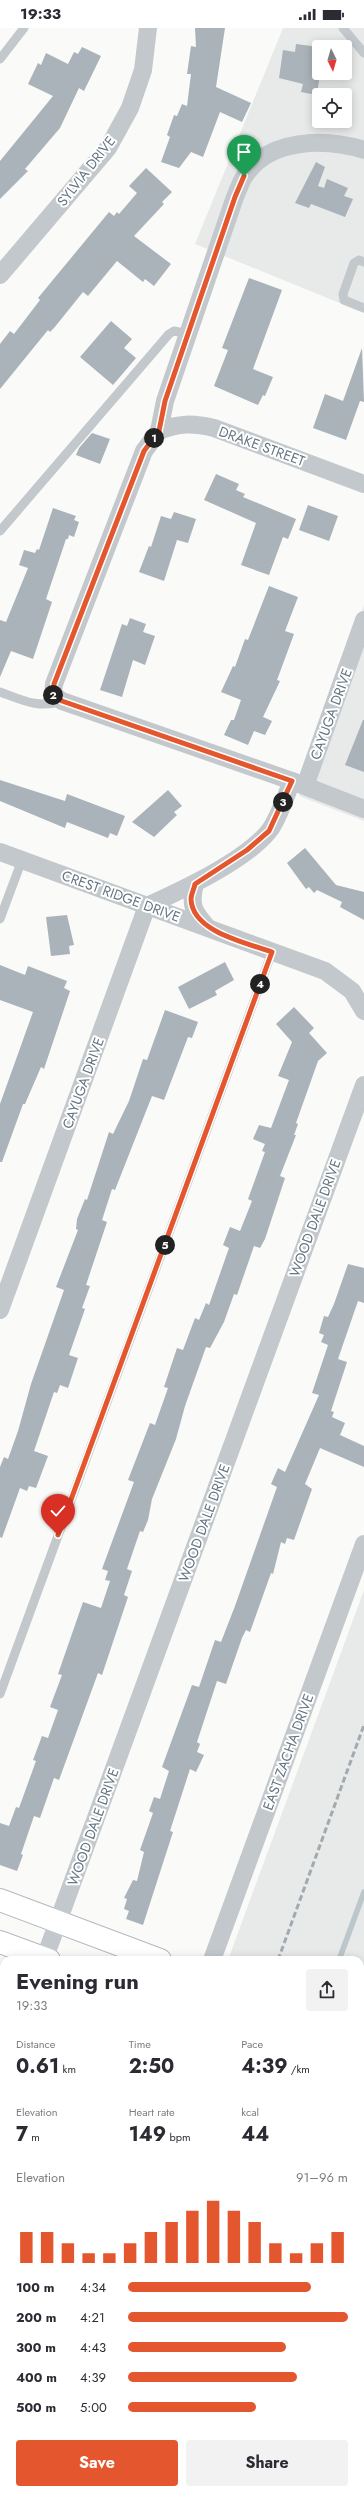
<!DOCTYPE html>
<html lang="en">
<head>
<meta charset="utf-8">
<style>
  :root { --surface:#fff; --page:#f2f2f3; --text:#2b2b33; --muted:#7c7c81; --accent:#e4572e }
  body { margin:0; font-family:Jost,sans-serif; background:var(--page); color:var(--text); height:100vh; display:flex; flex-direction:column; font-size:15px; white-space:nowrap }
  * { box-sizing:border-box; margin:0 }
  p { font-size:13px; color:var(--muted) }
  .icon { flex:none; width:22px; height:22px; fill:none; stroke:currentColor; stroke-width:2; stroke-linecap:round; stroke-linejoin:round }
  .map { position:relative; flex:1; overflow:hidden }
  .drawer { position:absolute; left:0px; top:1928px; width:364px; height:538px; display:flex; flex-direction:column; background:var(--surface); border-radius:12px 12px 0 0; box-shadow:0 2px 10px #0003 }
  .drawer>* { flex:none }
  .needle { width:26px; rotate:175deg }
  .tools { position:absolute; left:312px; top:12px; display:grid; gap:8px }
  .tools a { display:grid; place-items:center; width:40px; height:40px; border-radius:4px; background:var(--surface); box-shadow:0 2px 10px #0003; font-size:20px }
  .pin { position:absolute; display:grid; place-items:center; width:34px; height:34px; color:#fff; margin:-41px -17px; border-radius:50% 50% 50% 0; rotate:-45deg; box-shadow:0 0 4px #0007 }
  .pin .icon { rotate:45deg }
  .km { position:absolute; width:20px; height:20px; margin:-10px; border-radius:50%; background:#222; color:#fff; font-size:11px; line-height:20px; text-align:center }
  .round { display:grid; place-items:center; flex:none; width:42px; height:42px; border-radius:4px; background:var(--page) }
  .headline { display:flex; align-items:center; justify-content:space-between; height:68px; padding:0 16px }
  h1 { font-size:22px; font-weight:700; line-height:30px }
  .metrics { display:grid; grid-template-columns:repeat(3,1fr); gap:6px; height:68px; padding:4px 16px }
  .metrics div { display:grid; align-content:center }
  .metrics b { font-size:20px; font-weight:700 }
  .metrics small { font-size:11px; font-weight:400 }
  .metrics p { font-size:11px }
  .chart { height:112px; padding:8px 16px }
  .chart p { display:flex; justify-content:space-between }
  .chart svg { width:100%; height:72px; margin-top:4px; stroke:var(--accent); stroke-width:6 }
  .action { display:flex; gap:8px; margin-top:auto; padding:8px 16px }
  .action a { flex:1; height:46px; border-radius:4px; background:var(--accent); color:#fff; font-size:16px; font-weight:700; line-height:46px; text-align:center }
  .action a+a { background:var(--page); color:var(--text) }
  ul { padding:0 16px; list-style:none; font-size:13px }
  li { display:grid; grid-template-columns:64px 48px 1fr; align-items:center; height:30px }
  li i { height:10px; border-radius:5px; background:var(--accent) }
  .status { display:flex; justify-content:space-between; align-items:center; height:28px; padding:0 20px; background:var(--surface); direction:ltr }
  .status svg { height:11px; fill:currentColor }
  .map>svg:first-child { display:block }
  .built { fill:#e8e9e9; fill-rule:evenodd }
  .lines { fill:none; stroke-linecap:round; stroke-linejoin:round }
  .stream { stroke:#bbc7cb; stroke-width:5.5 }
  .building { fill:#aab3b9 }
  .secondary-casing { stroke:#b3babf; stroke-width:24 }
  .lane { stroke:#c3c8cc; stroke-width:9 }
  .street { stroke:#c3c8cc; stroke-width:18 }
  .secondary { stroke:#fff; stroke-width:22 }
  .rail { stroke:#a2aab0; stroke-width:3; stroke-dasharray:6 3; stroke-linecap:butt }
  .route-casing { stroke:#fff; stroke-width:8 }
  .route { stroke:#e4572e; stroke-width:5 }
  .labels { text-anchor:middle; dominant-baseline:central; stroke-width:4; stroke-linejoin:round; paint-order:stroke }
  .street-label { font-size:14px; fill:#657683; stroke:#fff }
</style>
</head>
<body>
<div class="status"><b>19:33</b><svg viewBox="0 0 49 12"><path d="M0 12V9h3v3zM5 12V6h3v6zM10 12V3h3v9zM15 12V0h3v12zM26 1h20v11H26zM47 4h2v5h-2z"/></svg></div>
<div class="map">
<svg width="364" height="2466" viewBox="0 0 364 2466">
  <rect width="100%" height="100%" fill="#fafaf8"/>
  <path class="built" d="M283,0h81v285l-169,-69zM319,19h26v26h-26zM319,67h26v26h-26z
    M364,577v216l-65,-25z
    M364,1562v416l-4,-2v-44h-132z
    M40,2462h135l-1,4h-135z"/>
  <g class="lines">
    <path class="stream" d="M339,1932l25,-68
      M144,2466l1,-4"/>
  </g>
  <path class="building" d="M195,0h30l-9,59 35,16 -9,19 -22,-10 -17,45 -12,-5 -12,16 -18,-6 9,-25 -3,-2 7,-20 3,1 5,-12 5,2 4,-32h-4l4,-28 5,1z
    M296,16l23,3 1,26 -3,22 -16,-3 2,-8 -24,-6 4,-28 12,2z
    M82,19l19,9 -17,35 -5,-3 -19,40 -35,41 3,2 -28,28v-38l53,-65 -25,-12 10,-21 3,2 5,-12 22,11 6,-12 4,2z
    M316,134l9,5 -7,19 6,2 3,-9 21,9 -4,8 9,3 -8,18 -34,-13 -2,4 -14,-5z
    M146,140l26,24 -10,10 2,2 -30,32 37,28 -17,22 -9,-7 -2,3 -26,-21 -29,35 -5,-4 -29,36 -4,4 -2,-2 -48,59v-45l10,-13 4,3 26,-34 -2,-2 71,-86 5,4 3,-4 2,2 18,-21 -8,-7z
    M249,250l33,12 -29,79 20,8 -8,19 -2,-1 -5,10 -44,-19 14,-36 -6,-2z
    M111,293l21,18 -8,9 12,10 -23,27 -33,-28z
    M362,320l2,54 -4,-1 -14,39 -33,-12 12,-34 18,7z
    M92,405l18,6 -10,25 -24,-9 3,-7z
    M216,446l23,10 -3,6 9,4 -2,3 53,22 -8,20 -5,-2 -14,38 -28,-10 15,-42 -52,-23z
    M308,477l30,11 -9,25 -30,-11z
    M53,480l23,8 -2,4 5,2 -5,15 -5,-2 -1,4h-2l-20,60 6,3 -19,57 -22,-8 -11,26v-57l6,2 22,-54 -9,-3 5,-15 11,3 2,-4 2,1z
    M174,484l22,7 -8,24 -11,-3 -13,41 -25,-9 10,-26 2,1 10,-31 10,3z
    M269,558l29,11 -13,34 9,3 -17,46 3,1 -17,36 9,4 -7,14 -11,-4 -6,14 -24,-10 7,-15h3l7,-20 -20,-8 12,-26 2,1 10,-28 3,1z
    M130,590l16,6 -3,8 12,4 -10,29 -12,-5 -11,37 -22,-7 22,-66 5,2z
    M363,692h1v52l-19,-7z
    M0,752l65,21 2,-7 58,22 -8,20 -7,-3 -2,5 -41,-16 -2,6 -65,-27z
    M168,762l14,16 -8,6 3,3 -23,22 -22,-15z
    M305,820l31,37 28,7v28l-24,-13 2,-5 -25,-12 -3,3 -5,-6 -3,2 -19,-26z
    M67,887l7,30 -5,1 1,8 -19,2 -5,-39z
    M225,934l9,18 -19,11 2,4 -28,14 -11,-22z
    M0,937l25,10 3,-9 39,15 -3,7 6,3 -26,78 -3,-2 -16,37h-2l-21,58h-2v-58l33,-92 -33,-12z
    M294,979l20,21 -5,5 18,20 -9,8 -22,62 2,1 -4,11h2l-16,41 5,2 -20,61 -5,9 -6,-2 -17,49 -3,-1 -10,28 -14,26 -4,-1 -21,59 -9,33 -24,60 -4,21 -5,12 -3,-1 -13,38 5,2 -8,24 4,2 -26,78 -4,-2 -39,107 -5,-2 -14,40 -6,-2 -13,38 2,1 -6,16 -17,-6v-42l9,3 7,-19 3,1 17,-47 -3,-1 9,-24 6,2 10,-28 -8,-3 12,-32 -4,-1 25,-72 18,6 9,-27 -5,-1 3,-9 -6,-2 32,-87 -6,-2 22,-57 5,2 13,-37 -4,-1 13,-39 6,2 12,-32 4,2 7,-17 3,2 20,-57 -6,-3 7,-18 10,4 12,-30 -4,-2 17,-47 -3,-1 3,-7 -12,-5 6,-14 12,3 18,-48 -11,-4 14,-34 -16,-18z
    M165,982l33,12 -6,16 -4,-1 -24,63 -12,-4 -37,94 -3,-1 -10,31 5,2 -21,63 4,1 -8,22 3,1 -16,46 9,3 -10,30 -8,-3 -3,8 -3,-1 -20,59 14,5 -12,32 -7,-2 -2,5 -7,-3 -18,50 -2,-1v-70l4,-10 4,2 10,-28 13,-47 33,-94 -8,-3 22,-57 -2,-1 1,-10 8,-20 2,1 22,-68 4,2 16,-33 14,-42 4,1z
    M348,1236l16,4v35l-6,-2 -20,58 9,3 -16,49 3,1 -2,5 13,6 -5,12 24,11v21l-44,-19 -15,36 7,5 -18,51 -7,-2 -2,6 -4,-2 -8,32 -2,-1 -21,59 -4,-2 -4,8 -16,46 -9,-3 -20,61 3,2 -3,8 7,3 -8,17 -6,-3 -20,62 3,1 -30,93 -17,-6 3,-8 -5,-2 3,-10 -3,-1 9,-18 4,1 7,-29 -4,-2 13,-37 -4,-2 5,-14 6,2 9,-28 -7,-4 30,-82 7,2 16,-47 6,2 14,-36 42,-119 -6,-3 7,-16 7,4 34,-77 -7,-2 16,-48 -7,-3 3,-7 -5,-2 5,-17 4,1 6,-13z"/>
  <g class="lines">
    <defs>
      <path id="secondary" d="M0,1872l160,60
        M0,1914l49,18
        M360,1999l4,1
        M360,2028l4,2"/>
    </defs>
    <use href="#secondary" class="secondary-casing"/>
    <path class="lane" d="M343,0l21,25
      M0,31l24,-31
      M364,234l-5,-2 -5,3 -11,31 1,6 20,8
      M0,503l169,-197 5,-3 14,3
      M0,664c22,8 39,17 62,9
      M0,891l22,-59
      M0,1666l272,-742
      M177,2466l2,-4"/>
    <path class="street" d="M364,122c-39,-12 -96,-12 -120,27 -4,6 -6,14 -9,20l-70,204 -6,30 -15,20 -90,233 -1,11 9,6 230,80 72,28
      M0,247l108,-127 22,-40 13,-38 5,-42
      M159,403c20,-8 34,-8 55,-3l150,56
      M305,758l59,-166
      M0,824l325,119 27,20 12,20
      M195,856c-6,22 -1,28 13,44
      M0,1282l147,-404c35,-16 98,-45 122,-75 9,-11 17,-36 23,-50
      M44,1932l320,-875
      M212,1932l152,-416
      M0,2052l4,-11
      M360,2384l4,-11
      M19,2466l2,-4
      M331,2466l1,-4"/>
    <use href="#secondary" class="secondary"/>
    <path class="rail" d="M278,1932l86,-235
      M81,2466l2,-4"/>
  </g>
  <g class="lines">
    <defs>
      <path id="route" d="M58,1507l214,-583c-25,-9 -80,-20 -81,-53 0,-4 3,-10 4,-15l52,-34 22,-19 23,-50 -230,-80 -9,-6 1,-11 90,-233 15,-20 6,-30 70,-204 9,-21"/>
    </defs>
    <use href="#route" class="route-casing"/>
    <use href="#route" class="route"/>
  </g>
  <g class="labels">
    <g class="street-label">
      <text transform="translate(86 143) rotate(-52)">SYLVIA DRIVE</text>
      <text transform="translate(262 418) rotate(20)">DRAKE STREET</text>
      <text transform="translate(331 686) rotate(-70)">CAYUGA DRIVE</text>
      <text transform="translate(121 868) rotate(20)">CREST RIDGE DRIVE</text>
      <text transform="translate(83 1055) rotate(-70)">CAYUGA DRIVE</text>
      <text transform="translate(315 1190) rotate(-70)">WOOD DALE DRIVE</text>
      <text transform="translate(204 1495) rotate(-70)">WOOD DALE DRIVE</text>
      <text transform="translate(288 1724) rotate(-70)">EAST ZACHA DRIVE</text>
      <text transform="translate(93 1799) rotate(-70)">WOOD DALE DRIVE</text>
    </g>
  </g>
</svg>
<div class="tools">
<a><svg class="needle" viewBox="-14 -14 28 28"><path d="M0-13l5 13h-10z" fill="#e53935"/><path d="M0 13l5-13h-10z" fill="#7c7c81"/></svg></a>
<a><svg class="icon" aria-label="locate" viewBox="0 0 24 24"><circle cx="12" cy="12" r="6"/><path d="M12 2v4M12 18v4M2 12h4M18 12h4"/></svg></a>
</div>
<div class="pin" style="left:244px;top:148px;background:#1e9e55"><svg class="icon" aria-label="arrive" viewBox="0 0 24 24"><path d="M6 21V4h12l-3 4 3 4H6"/></svg></div>
<div class="pin" style="left:58px;top:1507px;background:#d93025"><svg class="icon" aria-label="check" viewBox="0 0 24 24"><path d="M5 12l5 5 9-10"/></svg></div>
<b class="km" style="left:154px;top:410px">1</b>
<b class="km" style="left:53px;top:667px">2</b>
<b class="km" style="left:283px;top:774px">3</b>
<b class="km" style="left:260px;top:956px">4</b>
<b class="km" style="left:165px;top:1217px">5</b>
<section class="drawer">
<div class="headline"><div><h1>Evening run</h1><p>19:33</p></div><a class="round"><svg class="icon" aria-label="share" viewBox="0 0 24 24"><path d="M12 15V3M7 8l5-5 5 5M5 13v7h14v-7"/></svg></a></div>
<div class="metrics">
<div><p>Distance</p><b>0.61<small> km</small></b></div>
<div><p>Time</p><b>2:50</b></div>
<div><p>Pace</p><b>4:39<small> /km</small></b></div>
</div>
<div class="metrics">
<div><p>Elevation</p><b>7<small> m</small></b></div>
<div><p>Heart rate</p><b>149<small> bpm</small></b></div>
<div><p>kcal</p><b>44</b></div>
</div>
<div class="chart"><p><span>Elevation</span>91–96 m</p>
<svg viewBox="0 0 160 44" preserveAspectRatio="none"><path d="M5 44V25M15 44V25M25 44V32M35 44V38M45 44V38M55 44V32M65 44V25M75 44V19M85 44V12M95 44V6M105 44V12M115 44V19M125 44V32M135 44V38M145 44V32M155 44V25"/></svg>
</div>
<ul>
<li><b>100 m</b>4:34<i style="width:83%"></i></li>
<li><b>200 m</b>4:21<i style="width:100%"></i></li>
<li><b>300 m</b>4:43<i style="width:72%"></i></li>
<li><b>400 m</b>4:39<i style="width:77%"></i></li>
<li><b>500 m</b>5:00<i style="width:58%"></i></li>
</ul>
<div class="action"><a>Save</a><a>Share</a></div>
</section>
</div>
</body>
</html>
